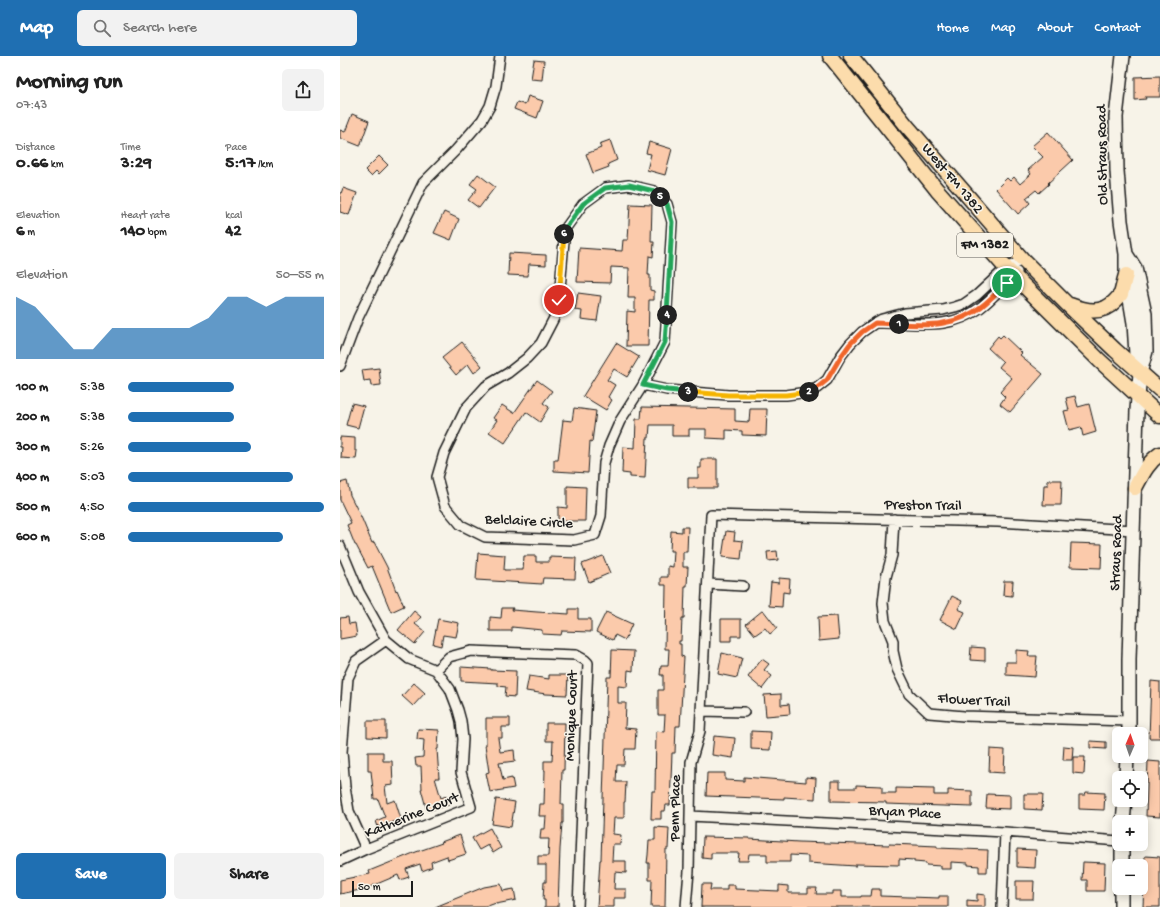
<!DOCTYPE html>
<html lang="en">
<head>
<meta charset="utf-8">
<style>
  :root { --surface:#fff; --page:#f2f2f2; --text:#222; --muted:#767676; --accent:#1f6fb2 }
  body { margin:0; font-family:"Gochi Hand",sans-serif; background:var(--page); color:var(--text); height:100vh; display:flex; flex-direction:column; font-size:15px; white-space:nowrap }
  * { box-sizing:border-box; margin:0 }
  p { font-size:13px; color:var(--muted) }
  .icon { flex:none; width:22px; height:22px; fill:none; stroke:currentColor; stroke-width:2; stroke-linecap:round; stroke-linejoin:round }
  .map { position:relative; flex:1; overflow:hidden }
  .details { display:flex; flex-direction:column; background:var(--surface); width:340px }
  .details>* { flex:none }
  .needle { width:26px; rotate:2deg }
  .fabs { position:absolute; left:772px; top:671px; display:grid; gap:8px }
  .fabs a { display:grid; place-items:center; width:36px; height:36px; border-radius:6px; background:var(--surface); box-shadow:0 2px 10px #0003; font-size:20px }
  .scale { position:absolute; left:12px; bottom:10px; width:61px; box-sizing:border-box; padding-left:4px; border:2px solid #1c1c1c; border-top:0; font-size:11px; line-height:14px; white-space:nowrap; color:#1c1c1c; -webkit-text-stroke:3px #f7f3e8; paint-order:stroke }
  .pin { position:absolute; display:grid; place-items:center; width:34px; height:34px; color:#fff; margin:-17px; border:2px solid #fff; border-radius:50%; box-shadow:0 1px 4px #0007 }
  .km { position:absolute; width:20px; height:20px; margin:-10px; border-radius:50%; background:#222; color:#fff; font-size:11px; line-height:20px; text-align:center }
  .round { display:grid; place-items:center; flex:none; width:42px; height:42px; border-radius:6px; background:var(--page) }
  .overview { display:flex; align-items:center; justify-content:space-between; height:68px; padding:0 16px }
  h1 { font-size:22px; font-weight:700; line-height:30px }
  .metrics { display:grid; grid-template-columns:repeat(3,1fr); gap:6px; height:68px; padding:4px 16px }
  .metrics div { display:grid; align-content:center }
  .metrics b { font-size:17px; font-weight:700 }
  .metrics small { font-size:11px; font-weight:400 }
  .metrics p { font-size:11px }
  .chart { height:112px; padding:8px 16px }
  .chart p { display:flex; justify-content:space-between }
  .chart svg { width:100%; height:72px; margin-top:4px; fill:var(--accent); opacity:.7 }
  .primary-button { display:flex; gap:8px; margin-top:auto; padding:8px 16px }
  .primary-button a { flex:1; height:46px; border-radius:6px; background:var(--accent); color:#fff; font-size:16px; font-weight:700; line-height:46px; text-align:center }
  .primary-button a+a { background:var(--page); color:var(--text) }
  ul { padding:0 16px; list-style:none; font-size:13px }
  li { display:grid; grid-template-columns:64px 48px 1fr; align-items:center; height:30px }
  li i { height:10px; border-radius:5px; background:var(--accent) }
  header { display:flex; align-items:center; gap:24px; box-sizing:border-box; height:56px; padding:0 20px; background:var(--accent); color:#fff }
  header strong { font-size:19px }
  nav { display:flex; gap:22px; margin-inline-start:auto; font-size:14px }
  .search { width:280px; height:36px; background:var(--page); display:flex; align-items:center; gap:10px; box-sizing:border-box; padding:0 14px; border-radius:6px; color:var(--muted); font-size:15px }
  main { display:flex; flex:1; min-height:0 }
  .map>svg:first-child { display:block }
  .building { fill:#fbcaab; stroke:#1c1c1c }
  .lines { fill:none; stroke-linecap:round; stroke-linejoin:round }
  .street-casing { stroke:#1c1c1c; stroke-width:12 }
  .secondary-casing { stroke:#1c1c1c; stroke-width:16 }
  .primary-casing { stroke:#1c1c1c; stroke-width:17 }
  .street { stroke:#f7f3e8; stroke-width:9 }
  .secondary { stroke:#f7f3e8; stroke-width:13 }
  .primary { stroke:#fcdcac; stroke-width:14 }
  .split-1-casing { stroke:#fff; stroke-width:8 }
  .split-2-casing { stroke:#fff; stroke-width:8 }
  .split-3-casing { stroke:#fff; stroke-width:8 }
  .split-4-casing { stroke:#fff; stroke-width:8 }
  .split-5-casing { stroke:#fff; stroke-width:8 }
  .split-6-casing { stroke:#fff; stroke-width:8 }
  .split-7-casing { stroke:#fff; stroke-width:8 }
  .split-1 { stroke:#f0652b; stroke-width:5 }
  .split-2 { stroke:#f0652b; stroke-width:5 }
  .split-3 { stroke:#f5b400; stroke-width:5 }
  .split-4 { stroke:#22a559; stroke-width:5 }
  .split-5 { stroke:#22a559; stroke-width:5 }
  .split-6 { stroke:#22a559; stroke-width:5 }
  .split-7 { stroke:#f5b400; stroke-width:5 }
  .labels { text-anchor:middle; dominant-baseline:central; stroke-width:3; stroke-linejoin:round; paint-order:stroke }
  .shield { fill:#f7f3e8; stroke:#5e5c59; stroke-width:1 }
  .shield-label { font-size:14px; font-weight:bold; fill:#1c1c1c }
  .street-label { font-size:15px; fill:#1c1c1c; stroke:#f7f3e8 }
</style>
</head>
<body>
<header>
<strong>Map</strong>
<div class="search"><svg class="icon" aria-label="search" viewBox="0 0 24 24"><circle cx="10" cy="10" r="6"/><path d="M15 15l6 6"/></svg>Search here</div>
<nav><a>Home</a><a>Map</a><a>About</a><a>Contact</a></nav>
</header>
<main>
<section class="details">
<div class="overview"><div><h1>Morning run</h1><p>07:43</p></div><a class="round"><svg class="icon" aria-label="share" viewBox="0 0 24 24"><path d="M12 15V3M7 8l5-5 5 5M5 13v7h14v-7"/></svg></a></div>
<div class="metrics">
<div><p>Distance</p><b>0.66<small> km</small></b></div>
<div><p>Time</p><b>3:29</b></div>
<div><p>Pace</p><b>5:17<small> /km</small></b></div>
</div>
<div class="metrics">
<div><p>Elevation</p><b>6<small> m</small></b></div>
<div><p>Heart rate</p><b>140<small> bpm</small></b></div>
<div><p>kcal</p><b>42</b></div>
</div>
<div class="chart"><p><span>Elevation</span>50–55 m</p>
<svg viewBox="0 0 160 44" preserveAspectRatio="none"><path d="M0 44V6L10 12L20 25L30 38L40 38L50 25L60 25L70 25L80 25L90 25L100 19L110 6L120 6L130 12L140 6L150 6L160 6V44z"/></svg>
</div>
<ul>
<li><b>100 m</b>5:38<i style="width:54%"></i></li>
<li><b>200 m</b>5:38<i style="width:54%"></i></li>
<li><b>300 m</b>5:26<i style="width:63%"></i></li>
<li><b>400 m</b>5:03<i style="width:84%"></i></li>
<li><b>500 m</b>4:50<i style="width:100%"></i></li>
<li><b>600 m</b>5:08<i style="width:79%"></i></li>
</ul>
<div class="primary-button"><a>Save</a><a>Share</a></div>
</section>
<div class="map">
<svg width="820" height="851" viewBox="0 0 820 851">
  <rect width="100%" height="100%" fill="#f7f3e8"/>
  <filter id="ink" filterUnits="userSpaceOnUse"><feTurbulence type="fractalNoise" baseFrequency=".025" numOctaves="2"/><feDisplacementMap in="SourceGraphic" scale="8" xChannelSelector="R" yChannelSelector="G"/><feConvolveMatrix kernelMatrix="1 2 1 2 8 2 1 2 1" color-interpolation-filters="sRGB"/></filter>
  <g filter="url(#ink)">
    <path class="building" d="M194,4l10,1 -2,19 -11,-1z
      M820,20v21h-15l1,2 -11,1v-23z
      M188,40l15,5 -6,17 -23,-9 3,-7 8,3z
      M12,58l17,7 -9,25 -20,-8v-8l5,2z
      M708,76l25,28 -25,23 1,1 -10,9 -3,-3 -10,8 4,5 -12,11 -22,-25 11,-11 3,3 4,-4 6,7 11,-10 -3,-4 15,-13 -11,-11z
      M270,84l7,20 -9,4 1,3 -16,6 -7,-19 15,-6 -2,-4z
      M309,86l23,7 -7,26 -18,-5 4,-16 -5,-1z
      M39,100l9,9 -9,9 -3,-3 -5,5 -6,-6z
      M138,118l17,13 -16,21 -11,-8 9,-11 -7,-5z
      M3,132l14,5 -8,22 -9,-3v-16z
      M290,148l22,1 -1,37h3l-1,15 -4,-1 -1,19h2v15l4,1v9h-5l-1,46h-22l1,-35 8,1v-14h-7l1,-30 -18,-1 -1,16 -33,-1 2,-34 43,3 1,-11h5z
      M104,156l15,7 -8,21 -17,-7z
      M169,197l37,2v10l-17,-1 -1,12 -20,-1z
      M238,237l23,3 -4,25 -16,-2 1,-8 -7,-1z
      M663,279l19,18 -2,2 23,19 -33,38 -10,-8 5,-7 -5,-5 12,-14 -13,-11 4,-5 -15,-14 10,-12 2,2z
      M122,286l20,24 -8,7 -6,-9 -12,11 -14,-17z
      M276,287l23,14 -12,20 -13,-8 -7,11 8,5 -7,12 4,3 -6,10 -23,-14z
      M39,312l2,17 -10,1 -1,-6 -6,1 -2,-11z
      M197,324l15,11 -9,12 6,4 -9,15 -14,-10 -21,31 -16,-11 8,-12 -4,-2 9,-13 12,8z
      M735,340l3,11 11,-3 7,28 -13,4 -2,-9 -12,3 -5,-19 5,-1 -3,-12z
      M12,347l12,3 -6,22 -12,-3z
      M302,351l93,2v12l14,1 1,-13h17l-1,27 -24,-1v-4l-16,-1v9l-20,-1v-9h-17v7h-17v-11h-22l-1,13h-2l-2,40 -15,-1v-3l-8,-1 1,-26 12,1 1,-29h5z
      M234,352l22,3 -4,31 -2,-1 -2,32 -34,-2v-11h4l5,-40 9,1z
      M0,381l15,1v13h2l-1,8 -15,-1 1,-11h-2z
      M361,403h16v29h-29v-10h10v-10h3z
      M708,424h14l-1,25h-18l1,-20h4z
      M7,425l3,14 12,24 10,24 2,-1 13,25 9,24 1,-1 7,16 -13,6 -19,-46 -4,2 -12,-23h-1l-8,-20 4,-2 -11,-23v-17z
      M227,430l19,1 -1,34h-27v-14l9,1z
      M342,471h6l-1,25h-4v15h5l-1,19h-2l-1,32h-2l-1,23h-2v3h2v12l3,1 -4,69h-4l-1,27h-3l-2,52h-4l-1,6h-4v8h-10l1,-28h3l1,-60 8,1 1,-17h-7v-25h5v-15h-3l1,-9h7l1,-17h-4l1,-64h-5v-8h7v-11l5,1 1,-16h-4l1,-20 11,1z
      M386,475l9,1 -1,8 9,1 -2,18 -19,-2z
      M731,487l31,1 -1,24 -31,-1z
      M437,495l1,9 -10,1 -1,-9z
      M138,497l27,2 -1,15h19l1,-14h12v6h13v-5l27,1 -1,21 -32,-1 -1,6 -66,-4z
      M263,500l7,17 -21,9 -7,-18z
      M439,522l11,1 -1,14 -6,-1 -1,15 -13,-1 2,-24 8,1z
      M664,525h9l-1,15 -9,-1z
      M612,540l10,5 -4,8 7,3 -8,17 -17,-9z
      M162,552h11l-1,2 25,2 32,2v-5h9v10h13v13l-29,-1 -1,4 -19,-1v-4l-30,-3v4h-22v-14l11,1z
      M423,554l14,18 -7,6 -5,-6 -10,7 -9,-11z
      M74,555l7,6 -6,7 10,8 -10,12 -17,-14z
      M266,556l26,12 -7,16 -10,-5 -2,5 -17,-8z
      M497,560l2,23 -20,2 -1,-24z
      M8,561l1,7 6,-1 2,13 -17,3v-21z
      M98,563l21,4 -3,14 -13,-2 -2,11 -8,-2z
      M381,563h20v17h-10v5h-10z
      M631,591l14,1v13l-15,-1z
      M272,594l22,1 -1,20 -5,-1 -1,17 -9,-1v17h8l-1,25 11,1 -1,20h-10l-1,16h-7l-1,17h10l-1,20h-1v16h-10l-1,16 8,1 -1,9h-7l-1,17h14v12l-11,-1 -1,17h12v9h-12v9h-17l3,-47h1l6,-183h4z
      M676,594l13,1 -1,5h9l-2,21 -29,-2v-13h10z
      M382,597l20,5 -5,20 -19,-4z
      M422,603l7,5 -5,6 8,6 -10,13 -14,-12z
      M121,611l30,2v1l25,1 -1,26 -10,-1 1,-9 -8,-1v-3l-37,-2z
      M209,619h19l-1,20 -21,-1 -20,-3 3,-15 20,3z
      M811,625l9,1v56h-11z
      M74,627l11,10 -12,13 -11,-10z
      M441,638v11l8,-1 1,10 -24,2 -2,-21z
      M146,662h24v9h-8v11h-4l2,14 14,-2 1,11 -16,2 4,17 9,-2 2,10 -24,4 -4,-19 3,-1 -4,-27h1z
      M27,665h19v17l-19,-1z
      M206,667h19l-1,47h-2l-1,34h2v19h-1l-2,26 -2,58h-13v-7h-2l1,-18h2v-17h-8v-9h10l1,-17h-9l1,-10h4l1,-13h-7l1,-12h4l1,-34h-1v-9h8l1,-20h-7z
      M78,673l21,1 -1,19h-1l2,29h-4l6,20 5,-2 3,9 -22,6 -6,-22h1l-1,-23h-5l-1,-8 8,-1 1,-17 -7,-1z
      M411,675l20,1 -1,18 -19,-1z
      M374,680l21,2 -2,20 -21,-3z
      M750,685l16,1v7l-16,-1z
      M724,690l9,1 -1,13h-9z
      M650,693l15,1 -1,23 -15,-1z
      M28,696h15v9h9l1,24 -8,1 2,17 8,-3 6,19 -23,8 -2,-6 9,-4 -7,-18h-4l-3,-28h-3z
      M733,701h12l-1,17 -11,-1z
      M808,705l12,1v55l-14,-1z
      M367,717h18v7l19,1v-4l62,5v-5l10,1 -1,21 -31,-2v2l-78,-3z
      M491,725h9v7h16v-3l26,1v7h14v-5l38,1v6h14v-5l24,1v16l-86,-3v-2l-55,-1z
      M746,736l19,1 -1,17 -25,-1v-14h6z
      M647,738l23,1v14l-24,-1z
      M684,738h19l-1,16 -18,-1z
      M156,743l19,3 -4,25 -19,-3z
      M315,771l14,1 -1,21h-2l-1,58h-14l1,-27h-3v-17h-2l1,-8 1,-15h6z
      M150,772l11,20 -8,5 -5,-8 -9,5 -7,-12z
      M120,779l6,19 -18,6 -1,-4 -16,6 1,5 -10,4 -2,-7 -14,5 3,8 -9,3 -2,-5 -33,14 -25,5v-14l30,-6 -1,-3 47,-19 26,-9 -1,-1z
      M363,781l46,1v1l50,3 90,3v-1l26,1 22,1v2l51,2 -1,22h-8v-6l-11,-1v-2l-17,-1v7h-10v-3l-15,-1v-2l-12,-1v-2l-15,-1v6l-43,-1v2l-48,-3v-7l-18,-1v7h-23v-8h-18l-1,7h-10l1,-8h-28v6l-9,-1z
      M677,793l19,1 -1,18 -18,-1z
      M805,800l15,1v50h-17z
      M743,806l22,1 -1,28h-17v-11h-5z
      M676,825h18l-1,18h-17z
      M161,828l2,7 11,-2 2,11 -20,4v-1l-11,4h-50l49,-20z
      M362,828h9l-1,6h17v-5h8v4l44,2v-6l9,1v7h20v-5h9l-1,6h16v-3h9v6h20v-1h10l1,-7h8v7l59,2v-2h9v11h-247z
      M637,838l8,1v12h-18v-7l10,1z"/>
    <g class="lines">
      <defs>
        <path id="street" d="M289,129l25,6 13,13 5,18 -7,120 -22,43 -23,36 -11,25 -5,17 -3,53 -6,19 -21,5 -89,-3 -24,-12 -16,-19 -8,-29 7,-24 22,-45 20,-22 22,-13 19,-15 14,-15 13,-25 5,-18 6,-71 18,-25 22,-16z
          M538,267c38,-1 69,9 102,-15 12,-9 23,-22 34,-32l3,-4
          M0,310l18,-48 65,-135 33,-33 26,-30 8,-14 6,-20 4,-30
          M303,329l24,5 61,5h58l22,-3 9,-4 10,-8 13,-23 10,-13 12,-12 13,-9 7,-4 23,-6 38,-3 12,-3 9,-3 13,-9 29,-27 17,-8
          M554,463l-2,36 -6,22 -3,26 2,18 8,20v10l4,18 12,25 20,19 35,3 165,5
          M0,490l19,46 27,48 23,19 27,11 14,19 8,21 3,11 2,18 -2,33 10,35 -105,42 -26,12
          M368,528l35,2
          M96,614l13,-13 22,-6 105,4 9,5 3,3 -10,244
          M361,655l43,1
          M350,760l315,16 114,9
          M26,793l-17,-38 -4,-24 -3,-35 6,-74 8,-17 30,-21
          M346,851l3,-36 2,-109 9,-31 11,-216 287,7 136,8
          M662,851l3,-75"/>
        <path id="secondary" d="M783,0l-7,61 1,54 4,50 5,33v21l8,48 2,31 4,18
          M786,198l9,14 10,46 1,37 -6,22 -3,37 -8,249v75
          M786,722l1,-22
          M783,766l2,-22
          M782,810v-22
          M781,851v-19"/>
        <path id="primary" d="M490,0l107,134 69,78 94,93 60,55
          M511,0l56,70 116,134 44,44 48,46 45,40
          M730,249c16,6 32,10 45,-4 2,-2 4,-4 6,-7 2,-6 3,-13 5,-19
          M795,432c7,-13 12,-25 25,-34"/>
      </defs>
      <use href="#street" class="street-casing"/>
      <use href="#secondary" class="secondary-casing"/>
      <use href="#primary" class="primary-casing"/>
      <use href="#street" class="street"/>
      <use href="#secondary" class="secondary"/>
      <use href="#primary" class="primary"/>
    </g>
  </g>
  <g class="lines" filter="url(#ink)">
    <defs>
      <path id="split-1" d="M559,268c29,2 59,2 83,-18 9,-7 16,-15 25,-23"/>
      <path id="split-2" d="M469,336l8,-4 10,-8 13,-22 10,-14 12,-12 13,-9 24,1"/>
      <path id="split-3" d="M348,336l40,3h58l23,-3"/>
      <path id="split-4" d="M327,259l-2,27 -22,43 24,5 21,2"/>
      <path id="split-5" d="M320,141l7,7 5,18 -5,93"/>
      <path id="split-6" d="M224,178l1,-5 18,-25 22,-16 24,-3 25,6 6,6"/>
      <path id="split-7" d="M219,244l5,-66"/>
    </defs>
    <use href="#split-1" class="split-1-casing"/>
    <use href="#split-2" class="split-2-casing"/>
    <use href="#split-3" class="split-3-casing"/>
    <use href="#split-4" class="split-4-casing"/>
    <use href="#split-5" class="split-5-casing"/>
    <use href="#split-6" class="split-6-casing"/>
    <use href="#split-7" class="split-7-casing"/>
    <use href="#split-1" class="split-1"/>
    <use href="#split-2" class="split-2"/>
    <use href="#split-3" class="split-3"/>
    <use href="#split-4" class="split-4"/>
    <use href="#split-5" class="split-5"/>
    <use href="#split-6" class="split-6"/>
    <use href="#split-7" class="split-7"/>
  </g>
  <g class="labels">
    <rect class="shield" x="617" y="177" width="56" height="24" rx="3"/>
    <g class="shield-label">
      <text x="645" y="189">FM 1382</text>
    </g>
    <g class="street-label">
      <text transform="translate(763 99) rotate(-91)">Old Straus Road</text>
      <text transform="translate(612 123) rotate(50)">West FM 1382</text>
      <text transform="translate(583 450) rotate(1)">Preston Trail</text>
      <text transform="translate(189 466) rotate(3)">Belclaire Circle</text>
      <text transform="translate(777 497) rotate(-88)">Straus Road</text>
      <text transform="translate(634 645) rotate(3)">Flower Trail</text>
      <text transform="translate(232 660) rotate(-88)">Monique Court</text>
      <text transform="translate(336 752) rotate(-89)">Penn Place</text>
      <text transform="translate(565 757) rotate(3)">Bryan Place</text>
      <text transform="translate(72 760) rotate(-22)">Katherine Court</text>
    </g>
  </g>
</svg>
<div class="fabs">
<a><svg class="needle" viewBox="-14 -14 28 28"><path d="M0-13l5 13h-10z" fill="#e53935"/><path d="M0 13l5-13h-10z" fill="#767676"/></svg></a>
<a><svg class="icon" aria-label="locate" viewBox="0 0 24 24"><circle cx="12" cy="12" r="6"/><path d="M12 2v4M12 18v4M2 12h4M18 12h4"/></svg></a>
<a>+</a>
<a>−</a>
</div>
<div class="scale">50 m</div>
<div class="pin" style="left:667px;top:227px;background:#1e9e55"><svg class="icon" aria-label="arrive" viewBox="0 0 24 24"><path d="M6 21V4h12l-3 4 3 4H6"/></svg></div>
<div class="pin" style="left:219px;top:244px;background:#d93025"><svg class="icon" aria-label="check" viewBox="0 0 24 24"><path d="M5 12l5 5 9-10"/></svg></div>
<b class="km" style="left:559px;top:268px">1</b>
<b class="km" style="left:469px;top:336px">2</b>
<b class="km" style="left:348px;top:336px">3</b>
<b class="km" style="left:327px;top:259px">4</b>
<b class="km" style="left:320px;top:141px">5</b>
<b class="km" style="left:224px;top:178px">6</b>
</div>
</main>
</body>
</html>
